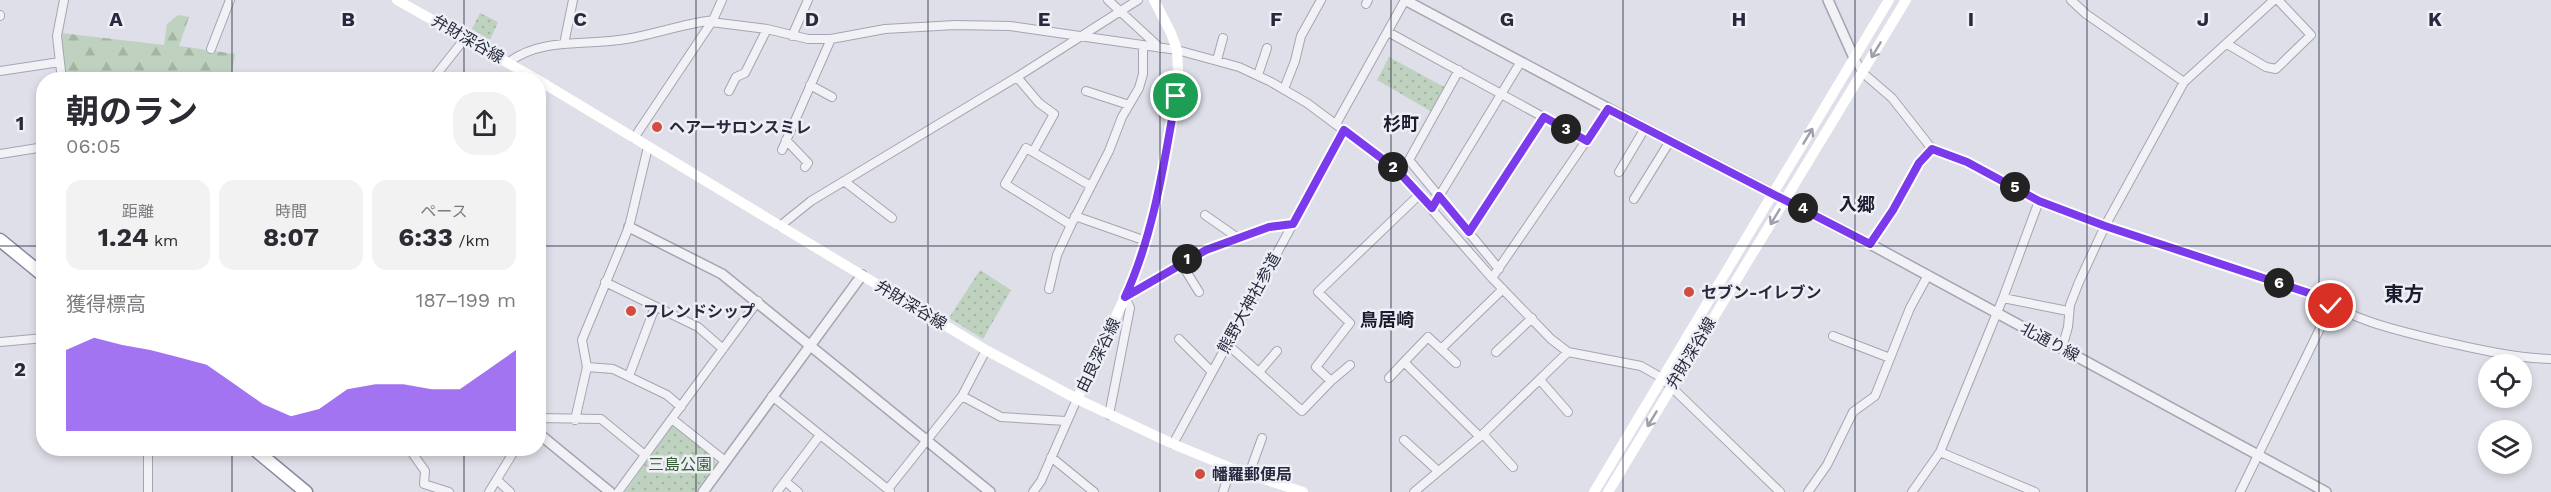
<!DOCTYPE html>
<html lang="ja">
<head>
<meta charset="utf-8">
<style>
  :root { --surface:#fff; --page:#f2f2f3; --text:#2b2b33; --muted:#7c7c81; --accent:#7c3aed }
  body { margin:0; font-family:"Work Sans","Noto Sans JP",sans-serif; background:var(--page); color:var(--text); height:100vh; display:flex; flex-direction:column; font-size:22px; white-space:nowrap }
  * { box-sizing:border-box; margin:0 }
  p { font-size:20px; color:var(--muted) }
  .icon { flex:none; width:33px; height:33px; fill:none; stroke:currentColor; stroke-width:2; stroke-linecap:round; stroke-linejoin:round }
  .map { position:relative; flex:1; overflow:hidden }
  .panel { position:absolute; left:36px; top:72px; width:510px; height:384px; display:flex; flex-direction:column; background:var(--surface); border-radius:24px; box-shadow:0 3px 9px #0003 }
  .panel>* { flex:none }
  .fabs { position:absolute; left:2478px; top:354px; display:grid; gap:12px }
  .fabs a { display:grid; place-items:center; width:54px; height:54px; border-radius:50%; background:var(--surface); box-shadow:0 3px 9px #0003; font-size:30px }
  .pin { position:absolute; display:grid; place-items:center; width:51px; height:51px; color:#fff; margin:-26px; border:3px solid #fff; border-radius:50%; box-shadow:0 2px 6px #0007 }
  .km { position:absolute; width:30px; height:30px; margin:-15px; border-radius:50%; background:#222; color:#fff; font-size:16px; line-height:30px; text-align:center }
  .round { display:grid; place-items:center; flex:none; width:63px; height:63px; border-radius:24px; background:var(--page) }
  .summary { display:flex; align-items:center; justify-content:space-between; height:102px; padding:0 30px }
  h1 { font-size:33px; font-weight:700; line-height:45px }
  .metrics { display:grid; grid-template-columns:repeat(3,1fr); gap:9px; height:102px; padding:6px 30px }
  .metrics div { display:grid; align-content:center; border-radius:15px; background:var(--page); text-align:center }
  .metrics b { font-size:26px; font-weight:700 }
  .metrics small { font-size:16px; font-weight:400 }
  .metrics p { font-size:16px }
  .chart { height:168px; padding:12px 30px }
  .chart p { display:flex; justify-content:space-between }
  .chart svg { width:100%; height:108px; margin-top:6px; fill:var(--accent); opacity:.7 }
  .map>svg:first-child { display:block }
  .green { fill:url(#green-dots) }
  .forest { fill:url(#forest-firs) }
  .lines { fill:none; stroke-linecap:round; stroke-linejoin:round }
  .minor-casing { stroke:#a3a5b2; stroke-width:10 }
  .tertiary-casing { stroke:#a3a5b2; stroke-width:12 }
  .trunk-casing { stroke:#85899f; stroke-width:15 }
  .minor { stroke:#f1f1f6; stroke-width:8 }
  .tertiary { stroke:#f1f1f6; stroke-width:9 }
  .secondary { stroke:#fff; stroke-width:10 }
  .trunk { stroke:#fff; stroke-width:12 }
  .oneway { stroke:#9e9fa9 }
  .route-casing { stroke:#fff; stroke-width:12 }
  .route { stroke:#7c3aed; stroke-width:8 }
  .grid { fill:none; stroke:#272a3f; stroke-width:1.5; stroke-opacity:0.55 }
  .poi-dot { fill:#d04d40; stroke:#edeff5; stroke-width:2 }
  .labels { text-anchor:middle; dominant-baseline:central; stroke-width:5; stroke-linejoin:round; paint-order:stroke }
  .street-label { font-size:16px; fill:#272a3f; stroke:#edeff5 }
  .poi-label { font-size:16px; font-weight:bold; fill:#272a3f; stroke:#edeff5; text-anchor:start }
  .park-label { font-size:16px; fill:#345b36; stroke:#edeff5 }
  .neighbourhood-label { font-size:18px; font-weight:bold; fill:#191b2f; stroke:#edeff5 }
  .quarter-label { font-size:20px; font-weight:bold; fill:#191b2f; stroke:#edeff5 }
  .grid-label { font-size:20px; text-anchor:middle; font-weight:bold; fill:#272a3f; stroke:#edeff5; stroke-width:5; stroke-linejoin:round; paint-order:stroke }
</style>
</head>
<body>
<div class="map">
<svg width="2551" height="492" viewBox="0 0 2551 492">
  <defs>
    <pattern id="green-dots" width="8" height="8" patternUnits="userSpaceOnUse" patternTransform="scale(1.5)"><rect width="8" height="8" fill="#bfd2bf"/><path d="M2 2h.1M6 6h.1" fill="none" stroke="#a4b4a5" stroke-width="1.8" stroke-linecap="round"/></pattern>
    <pattern id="forest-firs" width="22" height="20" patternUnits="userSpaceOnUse" patternTransform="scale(1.5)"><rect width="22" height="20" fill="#bfd2bf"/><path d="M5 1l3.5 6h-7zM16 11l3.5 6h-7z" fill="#a4b4a5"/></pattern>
  </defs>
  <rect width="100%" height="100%" fill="#dedfe8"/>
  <path class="green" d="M480,13l18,9 -8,18 -18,-11z
    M1389,57l57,31 -14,24 -55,-32z
    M980,270l31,20 -28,49 -34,-21z
    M677,425l38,32 1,7 -21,28h-70l47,-66z"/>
  <path class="forest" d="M178,15l11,2 -10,29 56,8 -4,25h-167l-3,-46 103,12 3,-21z"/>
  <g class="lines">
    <defs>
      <path id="minor" d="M1108,0l52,48
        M2071,0l15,14 98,68
        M1366,4l2,-4
        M0,15v1
        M711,22l56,7 41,10h23l54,-10 70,-4 55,1 167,24 62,17 32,15 36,21 90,67 95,108 59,61 17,13 73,14 21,12 118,114
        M1388,32l199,109
        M792,36l16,-36
        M564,44l9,-44
        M2227,44l39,23 10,2 35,-34 -33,-35
        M211,49l19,-49
        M1854,58l9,15 29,25 40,51 35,13 72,39 66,25 210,69c39,26 81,35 126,46 36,8 73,17 110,18
        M1217,60l6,-22
        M509,62c33,-25 78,-16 117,-23 29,-5 57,-15 87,-19
        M1459,70l-50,90 90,109
        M0,71l60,-9
        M1258,75l9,-27
        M1017,77l22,26 15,11 -21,38 -7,-4 -21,36 66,41 -14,30 -8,34
        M62,80l-5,-44 7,-36
        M432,80l34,-43
        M810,85l22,12
        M1284,89l11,-28 6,-25 20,-36
        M729,91l7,-14 9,-4 22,-44
        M1086,91l43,14
        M1336,124l69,-124
        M634,138l79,-118 9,-20
        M786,140l22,23 -3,4
        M782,150l49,-111
        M1033,152l56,33
        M0,154l44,-7
        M1619,172l26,-44
        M844,181l48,37
        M1634,199l36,-58
        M1432,208l88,-145
        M1205,215l33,23
        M1075,216l71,25
        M1071,225l38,-74 13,-34 17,-29 4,-14v-28
        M780,226l31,-25 206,-124 121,-77
        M1469,232l75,-115
        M1870,244l23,-34 26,-47 13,-14
        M1181,263l18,29
        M1492,278l116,-169
        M605,282l93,45 25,22
        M2003,298l65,13
        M1833,336l57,22
        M1179,339l33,33
        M0,342l44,-4
        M1227,344l75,67 29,-30 -15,-14 34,-44 -32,-31 101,-97
        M2062,348l6,-21 2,-22 9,-23 26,-56 79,-144 90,-82
        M1441,349l15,14
        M1496,352l36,-34
        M587,367l26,2 54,26 14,12
        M1259,372l18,-21
        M629,376l26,-69
        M1389,378l15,-16
        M1540,380l28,32
        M1331,381l19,-16
        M772,396l118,95
        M962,396l39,21 65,4
        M1109,415l21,-107 -5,-11 81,-47 63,-23 24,-3
        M538,418l63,1 44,36
        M672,419l53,42
        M575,420l12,-53 -5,-27 47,-113 19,-80
        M1483,434l30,33
        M1480,437l-76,-75 24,-25 13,12 62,-60
        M1404,440l34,31
        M1173,444l171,-314
        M148,448v44
        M1940,452l95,40
        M413,454l12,17 -1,13 25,8
        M1051,457l43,35
        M1249,474l13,-36
        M497,480l13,12
        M785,481l13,11
        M888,489l74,-93 24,-46
        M489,492l27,-44
        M618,492l140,-191
        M777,492l43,-57
        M1033,492l8,-11 36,-82
        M1223,492l8,-24
        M1414,492l69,-58 85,-82
        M1808,492l19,-27 26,-53 22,-16 35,-88 18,-33
        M1912,492l28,-40 63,-154 36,-97
        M2240,492l91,-186"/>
      <path id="tertiary" d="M1405,0l240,128 225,116 456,248
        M1828,0l26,58
        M629,227l93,47 268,218
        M538,433l72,59
        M703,492l159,-217"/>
      <path id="trunk" d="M0,240l44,36
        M253,448l53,44"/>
    </defs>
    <use href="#minor" class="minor-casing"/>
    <use href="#tertiary" class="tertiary-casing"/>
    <use href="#trunk" class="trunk-casing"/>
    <use href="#minor" class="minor"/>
    <use href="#tertiary" class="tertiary"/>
    <path class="secondary" d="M397,0l141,80
      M538,80l448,270 91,49 96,45 58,24 72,24
      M1077,399l56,-119 24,-81 19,-103 2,-25 -1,-21 -6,-17 -17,-33
      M1594,492l295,-492
      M1608,492l298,-492"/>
    <use href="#trunk" class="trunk"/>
  </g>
  <defs><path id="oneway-shaft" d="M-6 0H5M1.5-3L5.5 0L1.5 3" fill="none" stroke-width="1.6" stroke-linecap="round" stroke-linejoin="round" transform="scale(1.5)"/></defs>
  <g class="oneway">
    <use href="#oneway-shaft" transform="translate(1876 50) rotate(121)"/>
    <use href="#oneway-shaft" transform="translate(1808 136) rotate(-59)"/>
    <use href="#oneway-shaft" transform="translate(1775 217) rotate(121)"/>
    <use href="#oneway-shaft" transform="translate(1652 419) rotate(121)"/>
  </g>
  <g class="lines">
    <defs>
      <path id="route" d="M1176,96c-12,67 -22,138 -51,201l81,-47 63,-23 24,-3 51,-94 53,40 35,38 7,-12 30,36 75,-115 43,24 21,-32 262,135 23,-34 26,-47 13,-14 35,13 72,39 66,25 210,69 16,11"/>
    </defs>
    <use href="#route" class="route-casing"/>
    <use href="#route" class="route"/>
  </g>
  <path class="grid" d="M232,0v80M464,0v80M696,0v492M928,0v492M1160,0v492M1391,0v492M1623,0v492M1855,0v492M2087,0v492M2319,0v492M0,246h44M538,246h2013M232,448v44M464,448v44"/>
  <g class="poi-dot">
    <circle cx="657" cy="127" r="6"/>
    <circle cx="1689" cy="292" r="6"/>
    <circle cx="631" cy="311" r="6"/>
    <circle cx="1200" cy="474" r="6"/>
  </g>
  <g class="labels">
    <g class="street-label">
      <text transform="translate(468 39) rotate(30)">弁財深谷線</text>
      <text transform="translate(1249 303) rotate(-61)">熊野大神社参道</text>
      <text transform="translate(911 305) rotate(31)">弁財深谷線</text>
      <text transform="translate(2050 342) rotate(28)">北通り線</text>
      <text transform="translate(1691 353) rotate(-59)">弁財深谷線</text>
      <text transform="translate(1098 355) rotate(-64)">由良深谷線</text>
    </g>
    <g class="poi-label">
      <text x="669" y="127">ヘアーサロンスミレ</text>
      <text x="1701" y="292">セブン-イレブン</text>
      <text x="643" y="311">フレンドシップ</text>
      <text x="1212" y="474">幡羅郵便局</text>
    </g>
    <g class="park-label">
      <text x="680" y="464">三島公園</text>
    </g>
    <g class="neighbourhood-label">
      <text x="1401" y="123">杉町</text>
      <text x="1857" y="204">入郷</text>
      <text x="1387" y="319">鳥居崎</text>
    </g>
    <g class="quarter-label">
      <text x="2404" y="294">東方</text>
    </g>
  </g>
  <g class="grid-label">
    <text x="116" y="26">A</text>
    <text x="348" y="26">B</text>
    <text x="580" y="26">C</text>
    <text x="812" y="26">D</text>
    <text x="1044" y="26">E</text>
    <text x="1276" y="26">F</text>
    <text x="1507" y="26">G</text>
    <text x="1739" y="26">H</text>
    <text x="1971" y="26">I</text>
    <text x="2203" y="26">J</text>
    <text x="2435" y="26">K</text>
    <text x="20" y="130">1</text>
    <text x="20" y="376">2</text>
  </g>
</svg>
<div class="fabs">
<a><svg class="icon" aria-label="locate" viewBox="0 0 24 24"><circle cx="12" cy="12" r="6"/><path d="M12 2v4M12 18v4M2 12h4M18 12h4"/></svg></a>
<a><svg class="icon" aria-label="layers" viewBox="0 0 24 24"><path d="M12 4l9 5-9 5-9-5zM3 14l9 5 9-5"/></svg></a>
</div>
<div class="pin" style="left:1176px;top:96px;background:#1e9e55"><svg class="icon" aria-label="arrive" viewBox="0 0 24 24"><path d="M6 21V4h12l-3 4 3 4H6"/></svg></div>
<div class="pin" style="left:2331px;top:306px;background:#d93025"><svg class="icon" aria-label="check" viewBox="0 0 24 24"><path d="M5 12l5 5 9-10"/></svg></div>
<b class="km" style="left:1187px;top:259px">1</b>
<b class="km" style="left:1393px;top:167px">2</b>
<b class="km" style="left:1566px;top:129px">3</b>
<b class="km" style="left:1803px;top:208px">4</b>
<b class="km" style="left:2015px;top:187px">5</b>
<b class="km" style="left:2279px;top:283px">6</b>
<section class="panel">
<div class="summary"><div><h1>朝のラン</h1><p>06:05</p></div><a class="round"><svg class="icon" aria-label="share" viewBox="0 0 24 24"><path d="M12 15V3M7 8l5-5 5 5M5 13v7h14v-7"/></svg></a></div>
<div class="metrics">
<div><p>距離</p><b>1.24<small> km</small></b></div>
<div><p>時間</p><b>8:07</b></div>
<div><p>ペース</p><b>6:33<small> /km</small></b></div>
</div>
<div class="chart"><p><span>獲得標高</span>187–199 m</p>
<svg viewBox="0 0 160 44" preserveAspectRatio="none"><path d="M0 44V11L10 6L20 9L30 11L40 14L50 17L60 25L70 33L80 38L90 35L100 27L110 25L120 25L130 27L140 27L150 19L160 11V44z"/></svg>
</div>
</section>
</div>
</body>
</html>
